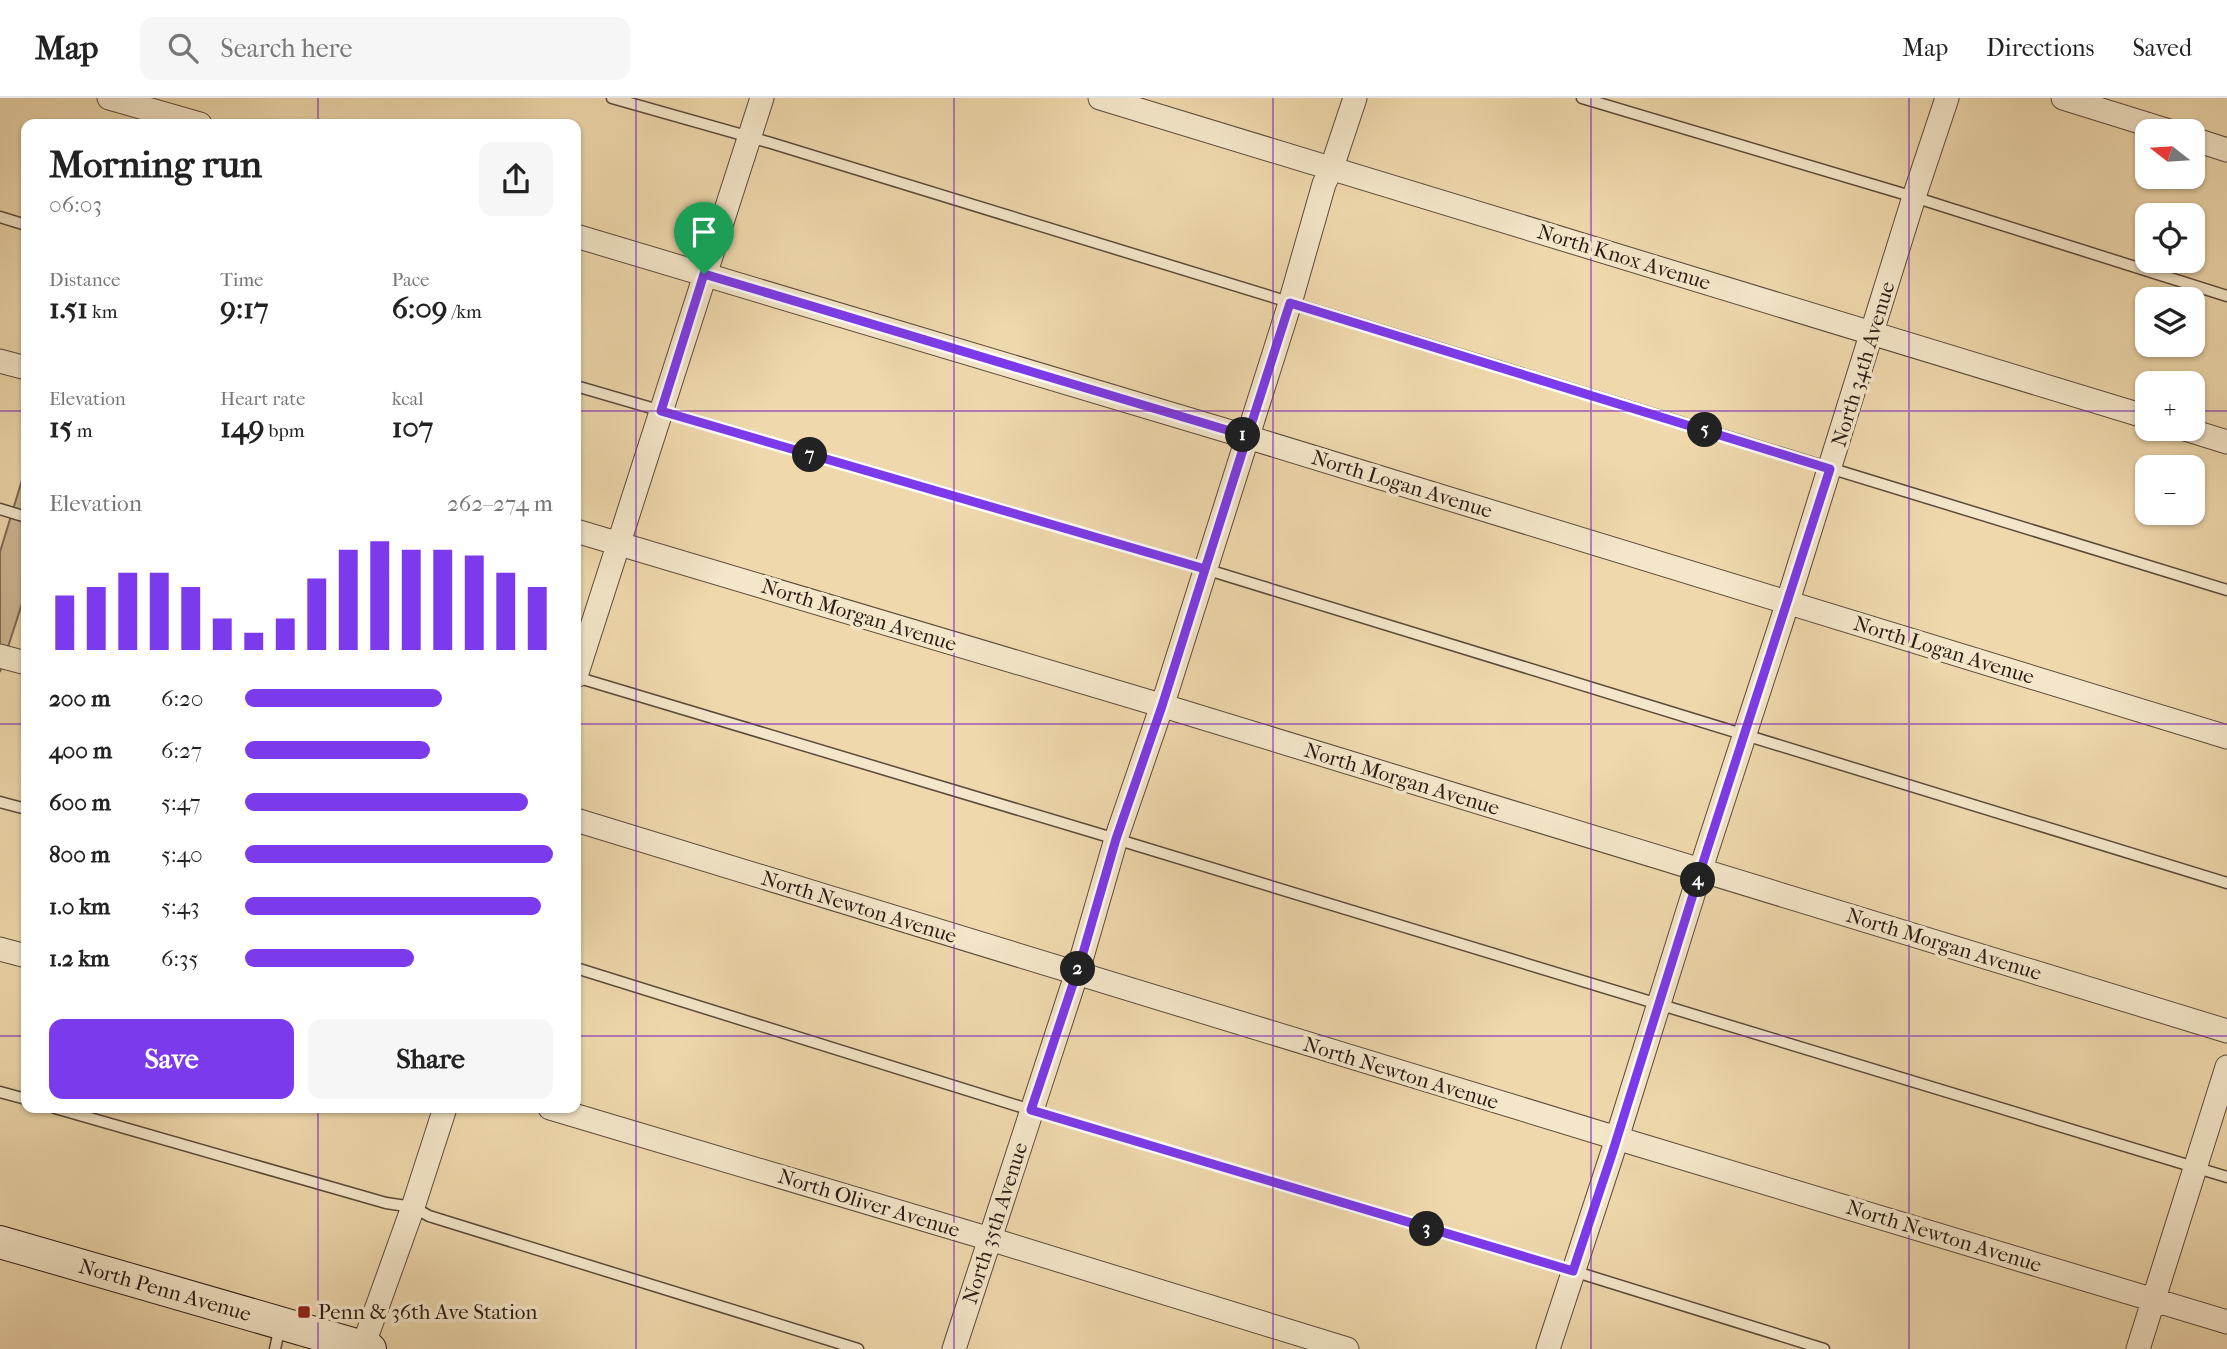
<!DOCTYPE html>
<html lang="en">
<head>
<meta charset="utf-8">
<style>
  :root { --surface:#fff; --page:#f6f6f6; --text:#222; --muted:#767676; --line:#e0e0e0; --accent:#7c3aed }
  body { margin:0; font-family:"IM FELL French Canon",serif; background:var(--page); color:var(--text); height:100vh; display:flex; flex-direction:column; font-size:26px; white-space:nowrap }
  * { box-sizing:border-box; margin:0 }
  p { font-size:23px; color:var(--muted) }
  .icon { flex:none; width:38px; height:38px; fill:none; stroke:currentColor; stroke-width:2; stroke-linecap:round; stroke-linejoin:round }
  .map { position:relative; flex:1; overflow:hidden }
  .panel { position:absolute; left:21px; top:21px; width:560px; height:994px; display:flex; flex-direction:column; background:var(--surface); border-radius:14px; box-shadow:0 2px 5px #0004 }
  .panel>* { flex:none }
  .needle { width:46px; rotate:287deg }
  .fabs { position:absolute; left:2135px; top:21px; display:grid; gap:14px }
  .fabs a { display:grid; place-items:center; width:70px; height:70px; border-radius:14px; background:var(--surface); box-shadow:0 2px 5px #0004; font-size:35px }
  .pin { position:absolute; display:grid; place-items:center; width:60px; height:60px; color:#fff; margin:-72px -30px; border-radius:50% 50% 50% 0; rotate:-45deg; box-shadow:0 0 7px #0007 }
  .pin .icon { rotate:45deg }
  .km { position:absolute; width:35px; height:35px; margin:-18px; border-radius:50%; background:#222; color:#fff; font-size:19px; line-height:35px; text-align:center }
  .round { display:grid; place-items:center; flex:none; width:74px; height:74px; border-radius:14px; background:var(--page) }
  .headline { display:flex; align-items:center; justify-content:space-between; height:119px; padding:0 28px }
  h1 { font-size:38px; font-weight:700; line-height:52px }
  .metrics { display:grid; grid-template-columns:repeat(3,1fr); gap:10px; height:119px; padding:7px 28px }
  .metrics div { display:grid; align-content:center }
  .metrics b { font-size:30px; font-weight:700 }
  .metrics small { font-size:19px; font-weight:400 }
  .metrics p { font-size:19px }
  .chart { height:196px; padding:14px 28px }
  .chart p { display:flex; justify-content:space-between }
  .chart svg { width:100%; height:126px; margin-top:7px; stroke:var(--accent); stroke-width:6 }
  .primary-button { display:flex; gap:14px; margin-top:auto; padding:14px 28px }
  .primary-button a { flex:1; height:80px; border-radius:14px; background:var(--accent); color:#fff; font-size:28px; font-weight:700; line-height:80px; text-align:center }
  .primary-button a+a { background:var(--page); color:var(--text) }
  ul { padding:0 28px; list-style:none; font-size:23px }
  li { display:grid; grid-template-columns:112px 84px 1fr; align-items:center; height:52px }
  li i { height:18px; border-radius:9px; background:var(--accent) }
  header { display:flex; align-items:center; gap:42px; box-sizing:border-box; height:98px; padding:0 35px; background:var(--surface); border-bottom:2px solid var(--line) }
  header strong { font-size:33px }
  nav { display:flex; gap:38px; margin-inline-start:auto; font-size:24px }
  .search { width:490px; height:63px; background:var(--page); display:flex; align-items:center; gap:18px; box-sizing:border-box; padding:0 24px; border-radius:14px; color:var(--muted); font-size:26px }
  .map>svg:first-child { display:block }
  .green { fill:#cdb892; stroke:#7c6a53; stroke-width:2 }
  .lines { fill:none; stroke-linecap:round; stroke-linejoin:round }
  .lane-casing { stroke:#5c4a3a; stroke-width:13 }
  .street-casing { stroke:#5c4a3a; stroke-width:25 }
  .secondary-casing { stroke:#2b1b14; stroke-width:34 }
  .lane { stroke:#f4e6c9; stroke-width:10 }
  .street { stroke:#f4e6c9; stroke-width:23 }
  .secondary { stroke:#f4e6c9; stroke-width:32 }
  .route-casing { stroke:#fff; stroke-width:14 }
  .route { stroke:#7c3aed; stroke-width:9 }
  .grid { fill:none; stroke:#7b2cbf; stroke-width:2; stroke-opacity:0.55 }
  .poi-dot { fill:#8f2418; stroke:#f4e6c9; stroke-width:2.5 }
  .labels { text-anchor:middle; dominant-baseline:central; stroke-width:7; stroke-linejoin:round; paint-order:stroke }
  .street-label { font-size:21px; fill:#2b1b14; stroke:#f4e6c9 }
  .poi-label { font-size:21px; fill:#2b1b14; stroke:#f4e6c9; text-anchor:start }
</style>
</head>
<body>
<header>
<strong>Map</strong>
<div class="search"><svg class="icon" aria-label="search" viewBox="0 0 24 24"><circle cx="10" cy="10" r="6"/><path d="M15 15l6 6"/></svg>Search here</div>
<nav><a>Map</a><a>Directions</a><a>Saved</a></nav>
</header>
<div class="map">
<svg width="2227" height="1251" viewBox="0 0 2227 1251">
  <rect width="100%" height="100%" fill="#eed8ac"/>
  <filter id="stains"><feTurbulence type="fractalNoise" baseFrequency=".00286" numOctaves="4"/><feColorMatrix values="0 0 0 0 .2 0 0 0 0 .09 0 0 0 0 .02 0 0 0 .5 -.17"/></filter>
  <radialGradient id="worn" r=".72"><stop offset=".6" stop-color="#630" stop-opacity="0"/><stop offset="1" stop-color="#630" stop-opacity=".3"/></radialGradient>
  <path class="green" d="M26,369v124l-26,81v-120z"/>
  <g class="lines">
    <defs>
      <path id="lane" d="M612,0l159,45 1456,447
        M1582,0l332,99 313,99
        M0,119l26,8
        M576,288l629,183 1022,314
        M0,411l26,8
        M576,579l520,156 1131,344
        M0,704l26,7
        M576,870l455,142 542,161 251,78
        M0,994l26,7
        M55,1010l331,95 27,4 16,9 429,133
        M275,1251l5,-23"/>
      <path id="street" d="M109,0l91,26
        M1100,0l1047,319
        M2063,0l106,33
        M2193,41l34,11
        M576,138l655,196 996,305
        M0,263l26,7
        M2185,331l42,13
        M576,433l601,179 1050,321
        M0,558l26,7
        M576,578l186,-578
        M576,722l1057,323 594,179
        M0,851l26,7
        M550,1010l440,131 357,110
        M362,1251l51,-142 32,-99
        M954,1251l127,-389 35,-121 51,-148 123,-388 34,-119 8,-17 23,-69
        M1548,1251l64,-195 94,-301 77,-236 131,-420 33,-99
        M2138,1251l89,-282"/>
      <path id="secondary" d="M0,1144l370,107"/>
    </defs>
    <use href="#lane" class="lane-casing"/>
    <use href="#street" class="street-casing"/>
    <use href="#secondary" class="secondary-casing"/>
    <use href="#lane" class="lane"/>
    <use href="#street" class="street"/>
    <use href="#secondary" class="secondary"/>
  </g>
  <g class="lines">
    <defs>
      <path id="route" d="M704,176l543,162 -85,270 -46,133 -35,121 -50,150 542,161 39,-117 94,-301 124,-384 -540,-166 -85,266 -544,-158 43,-137"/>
    </defs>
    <use href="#route" class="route-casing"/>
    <use href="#route" class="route"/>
  </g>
  <path class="grid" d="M318,0v26M636,0v1251M954,0v1251M1273,0v1251M1591,0v1251M1909,0v1251M0,313h26M576,313h1571M2193,313h34M0,626h26M576,626h1651M0,938h26M576,938h1651M318,1010v241"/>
  <rect class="poi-dot" x="297" y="1207" width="14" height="14" rx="3.5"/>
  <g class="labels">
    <g class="street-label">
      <text transform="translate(1624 159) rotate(17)">North Knox Avenue</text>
      <text transform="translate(1863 266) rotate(-73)">North 34th Avenue</text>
      <text transform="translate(1402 386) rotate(17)">North Logan Avenue</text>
      <text transform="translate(859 517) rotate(17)">North Morgan Avenue</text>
      <text transform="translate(1944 552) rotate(17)">North Logan Avenue</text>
      <text transform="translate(1402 681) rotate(17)">North Morgan Avenue</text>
      <text transform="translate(859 809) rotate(17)">North Newton Avenue</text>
      <text transform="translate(1944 846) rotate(17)">North Morgan Avenue</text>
      <text transform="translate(1401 975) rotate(17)">North Newton Avenue</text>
      <text transform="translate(869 1105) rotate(17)">North Oliver Avenue</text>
      <text transform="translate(995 1125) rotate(-72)">North 35th Avenue</text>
      <text transform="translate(1944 1138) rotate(17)">North Newton Avenue</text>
      <text transform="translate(165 1192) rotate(16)">North Penn Avenue</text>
    </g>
    <g class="poi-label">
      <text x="318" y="1214">Penn &amp; 36th Ave Station</text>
    </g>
  </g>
  <rect width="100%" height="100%" filter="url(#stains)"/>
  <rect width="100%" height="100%" fill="url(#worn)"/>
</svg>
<div class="fabs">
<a><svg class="needle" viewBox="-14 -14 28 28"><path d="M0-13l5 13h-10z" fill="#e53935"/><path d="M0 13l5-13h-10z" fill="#767676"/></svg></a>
<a><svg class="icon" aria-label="locate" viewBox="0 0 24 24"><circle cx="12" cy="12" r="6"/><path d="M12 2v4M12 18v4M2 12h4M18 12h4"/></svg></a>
<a><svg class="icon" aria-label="layers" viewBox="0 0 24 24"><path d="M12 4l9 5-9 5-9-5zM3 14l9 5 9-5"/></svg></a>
<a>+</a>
<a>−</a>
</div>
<div class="pin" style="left:704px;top:176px;background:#1e9e55"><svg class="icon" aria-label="arrive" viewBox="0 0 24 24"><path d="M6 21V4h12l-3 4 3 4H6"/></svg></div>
<b class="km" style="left:1243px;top:337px">1</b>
<b class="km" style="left:1078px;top:871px">2</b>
<b class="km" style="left:1427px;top:1131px">3</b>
<b class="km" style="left:1698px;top:782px">4</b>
<b class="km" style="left:1705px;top:332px">5</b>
<b class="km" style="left:810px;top:357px">7</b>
<section class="panel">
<div class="headline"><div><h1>Morning run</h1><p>06:03</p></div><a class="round"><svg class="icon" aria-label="share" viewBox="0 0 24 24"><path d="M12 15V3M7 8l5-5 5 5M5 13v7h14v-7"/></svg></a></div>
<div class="metrics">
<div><p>Distance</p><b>1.51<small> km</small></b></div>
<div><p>Time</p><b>9:17</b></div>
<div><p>Pace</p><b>6:09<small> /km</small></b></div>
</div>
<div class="metrics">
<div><p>Elevation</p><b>15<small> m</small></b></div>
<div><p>Heart rate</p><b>149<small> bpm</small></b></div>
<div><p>kcal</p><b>107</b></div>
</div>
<div class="chart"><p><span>Elevation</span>262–274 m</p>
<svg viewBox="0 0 160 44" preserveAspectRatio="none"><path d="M5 44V25M15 44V22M25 44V17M35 44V17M45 44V22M55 44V33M65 44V38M75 44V33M85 44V19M95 44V9M105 44V6M115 44V9M125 44V9M135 44V11M145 44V17M155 44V22"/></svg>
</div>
<ul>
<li><b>200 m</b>6:20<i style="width:64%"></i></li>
<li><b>400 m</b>6:27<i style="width:60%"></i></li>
<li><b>600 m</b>5:47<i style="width:92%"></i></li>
<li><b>800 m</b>5:40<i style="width:100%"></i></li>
<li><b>1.0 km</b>5:43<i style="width:96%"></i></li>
<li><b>1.2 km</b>6:35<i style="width:55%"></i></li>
</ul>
<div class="primary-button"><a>Save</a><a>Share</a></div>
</section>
</div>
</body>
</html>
